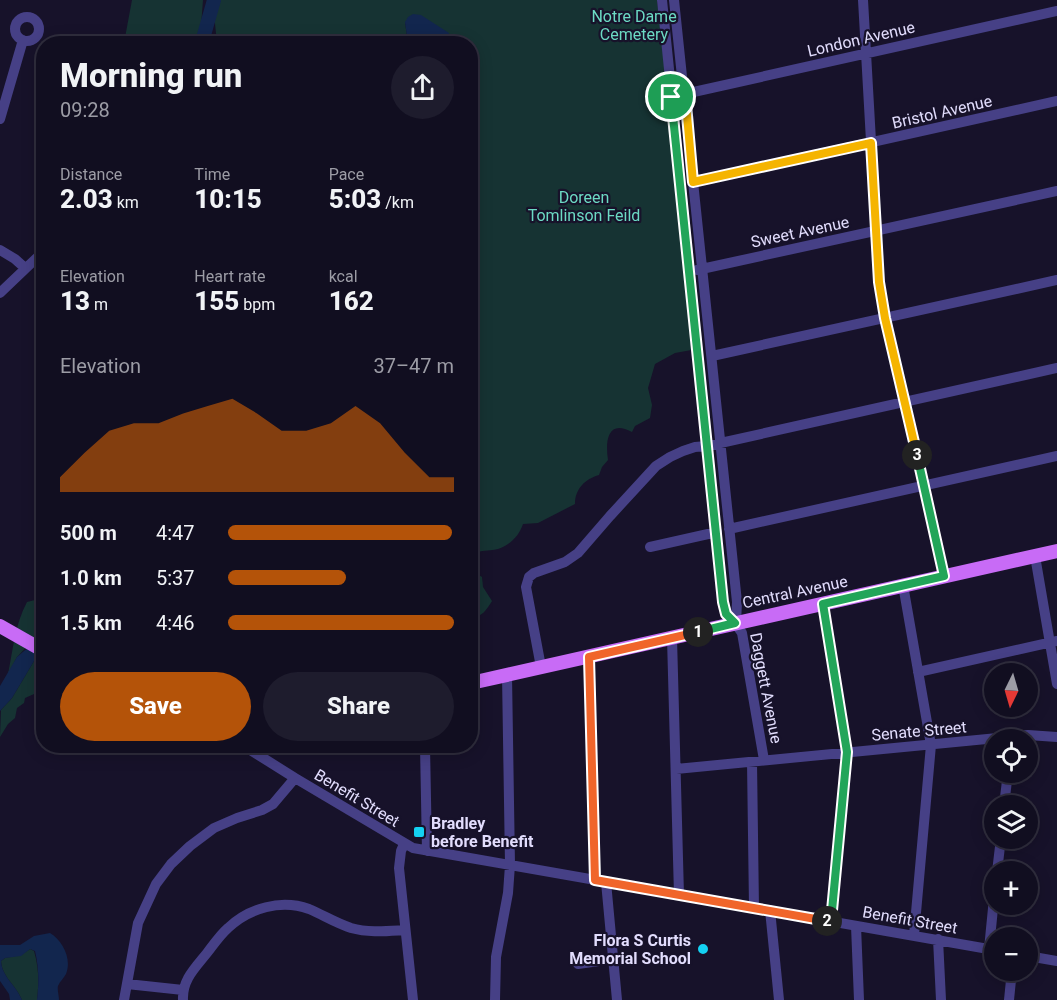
<!DOCTYPE html>
<html lang="en">
<head>
<meta charset="utf-8">
<style>
  :root { --surface:#110e20; --page:#1e1c2d; --text:#f1f3f6; --muted:#9c9ca5; --line:#302e3e; --accent:#b45309 }
  body { margin:0; font-family:Roboto,sans-serif; background:var(--page); color:var(--text); height:100vh; display:flex; flex-direction:column; font-size:22px; white-space:nowrap }
  * { box-sizing:border-box; margin:0 }
  p { font-size:20px; color:var(--muted) }
  .icon { flex:none; width:33px; height:33px; fill:none; stroke:currentColor; stroke-width:2; stroke-linecap:round; stroke-linejoin:round }
  .map { position:relative; flex:1; overflow:hidden }
  .panel { position:absolute; left:36px; top:36px; width:442px; height:717px; display:flex; flex-direction:column; background:var(--surface); border-radius:24px; box-shadow:0 3px 15px #0003,0 0 0 2px var(--line) }
  .panel>* { flex:none }
  .needle { width:39px; rotate:185deg }
  .fabs { position:absolute; left:984px; top:663px; display:grid; gap:12px }
  .fabs a { display:grid; place-items:center; width:54px; height:54px; border-radius:50%; background:var(--surface); box-shadow:0 3px 15px #0003,0 0 0 2px var(--line); font-size:30px }
  .pin { position:absolute; display:grid; place-items:center; width:51px; height:51px; color:#fff; margin:-26px; border:3px solid #fff; border-radius:50%; box-shadow:0 2px 6px #0007 }
  .km { position:absolute; width:30px; height:30px; margin:-15px; border-radius:50%; background:#222; color:#fff; font-size:16px; line-height:30px; text-align:center }
  .round { display:grid; place-items:center; flex:none; width:63px; height:63px; border-radius:32px; background:var(--page) }
  .headline { display:flex; align-items:center; justify-content:space-between; height:102px; padding:0 24px }
  h1 { font-size:33px; font-weight:800; line-height:45px }
  .metrics { display:grid; grid-template-columns:repeat(3,1fr); gap:9px; height:102px; padding:6px 24px }
  .metrics div { display:grid; align-content:center }
  .metrics b { font-size:26px; font-weight:800 }
  .metrics small { font-size:16px; font-weight:400 }
  .metrics p { font-size:16px }
  .chart { height:168px; padding:12px 24px }
  .chart p { display:flex; justify-content:space-between }
  .chart svg { width:100%; height:108px; margin-top:6px; fill:var(--accent); opacity:.7 }
  .button { display:flex; gap:12px; margin-top:auto; padding:12px 24px }
  .button a { flex:1; height:69px; border-radius:36px; background:var(--accent); color:#fff; font-size:24px; font-weight:800; line-height:69px; text-align:center }
  .button a+a { background:var(--page); color:var(--text) }
  ul { padding:0 24px; list-style:none; font-size:20px }
  li { display:grid; grid-template-columns:96px 72px 1fr; align-items:center; height:45px }
  li i { height:15px; border-radius:8px; background:var(--accent) }
  .map>svg:first-child { display:block }
  .green { fill:#163333 }
  .water { fill:#12264e }
  .lines { fill:none; stroke-linecap:round; stroke-linejoin:round }
  .river { stroke:#12264e; stroke-width:14 }
  .minor { stroke:#464086; stroke-width:10 }
  .major { stroke:#c86bf6; stroke-width:14 }
  .split-1-casing { stroke:#fff; stroke-width:12 }
  .split-2-casing { stroke:#fff; stroke-width:12 }
  .split-3-casing { stroke:#fff; stroke-width:12 }
  .split-4-casing { stroke:#fff; stroke-width:12 }
  .split-1 { stroke:#22a559; stroke-width:8 }
  .split-2 { stroke:#f0652b; stroke-width:8 }
  .split-3 { stroke:#22a559; stroke-width:8 }
  .split-4 { stroke:#f5b400; stroke-width:8 }
  .poi-dot { fill:#14d1f2; stroke:#17122a; stroke-width:2 }
  .labels { text-anchor:middle; dominant-baseline:central; stroke-width:4.5; stroke-linejoin:round; paint-order:stroke }
  .park-label { font-size:16px; fill:#6cdac4; stroke:#17122a }
  .street-label { font-size:16px; fill:#e2ddfd; stroke:#17122a }
  .poi-label { font-size:16px; font-weight:bold; fill:#e2ddfd; stroke:#17122a; text-anchor:start }
</style>
</head>
<body>
<div class="map">
<svg width="1057" height="1000" viewBox="0 0 1057 1000">
  <rect width="100%" height="100%" fill="#17122a"/>
  <path class="green" d="M132,0h71l-2,26 6,12v5h-83z
    M216,0h441l40,349 -22,4 -20,11 -7,24 4,17 -2,13 -15,8 -3,6c-24,-13 -27,8 -24,28l-6,7 -3,8c-14,4 -24,14 -24,29l-37,19 -15,1c-4,12 -13,21 -25,25 -7,2 -14,1 -21,3 -7,12 -7,18 5,25l1,10 9,14c-6,10 -10,15 -21,18v-575l-23,-1v-10l-43,-11 2,14v7h-190l-3,-29z
    M43,598v32l-26,27 -9,17c5,-24 7,-50 19,-72z
    M43,651v39l-18,8 -1,5 -7,5 -2,10 -7,6 -8,13 1,-27 11,-12 25,-42z
    M30,949l4,2c5,17 5,32 3,49h-15c-6,-15 -20,-23 -21,-39l4,-3 16,-3z"/>
  <path class="water" d="M413,14l8,1 28,18 -1,10h-41v-7l-2,-14 3,-5z
    M43,630v21l-6,5 -25,42 -12,13v-25l17,-29 14,-12z
    M50,933c13,8 22,26 16,41 -2,4 -6,7 -8,12 -1,3 1,10 1,14h-22c2,-17 2,-32 -2,-49l-5,-2 -9,7 -16,2 -4,3c1,16 15,24 21,39h-12l-1,-6 -9,-13v-36h20l14,-9z"/>
  <g class="lines">
    <path class="river" d="M205,44l-1,-9 10,-35"/>
    <path class="minor" d="M662,0l61,602c3,14 12,20 19,31l22,127
      M674,0l63,602 -1,21
      M863,0l16,282 6,36 39,168 20,89
      M15 29a12 12 0 1 1 24 0a12 12 0 1 1-24 0Z
      M680,95l377,-84
      M0,119l23,-79
      M693,182l364,-81
      M0,250l15,9 10,9
      M697,270l360,-79
      M0,293l44,-42
      M712,356l345,-76
      M729,529l328,-73
      M650,547l67,-15
      M1035,556l22,128
      M903,585l28,160 -17,190
      M823,604l24,148 -16,169
      M672,638l7,257
      M589,657l6,223
      M541,667l-15,-80 3,-10 5,-4 31,-11 13,-9 32,-37 46,-50 14,-9 13,-6 12,-4 12,-1 350,-78
      M918,672l139,-31
      M244,746l51,32 118,70 581,102
      M425,746l2,105
      M752,762l2,146
      M676,769l352,-34 29,2
      M1004,806l4,-34
      M404,844l-3,7 -2,17 14,132
      M997,872l4,-34
      M606,882l11,118
      M770,910l9,90
      M856,926l3,74
      M938,939l3,61
      M989,949l5,-51
      M1028,956l29,5
      M578,964l35,-5
      M127,984l56,6
      M124,1000l14,-77 18,-39 15,-20 19,-18 24,-18 23,-10 25,-8 11,-6 22,-26
      M183,1000c-1,-20 12,-32 24,-47 7,-9 13,-18 21,-25 21,-20 53,-29 81,-19 14,6 27,14 42,19 18,5 36,3 54,2
      M495,1000l1,-43 12,-64 2,-28 -3,-190
      M1009,1000l3,-30"/>
    <path class="major" d="M0,626l44,25
      M471,683l586,-132"/>
  </g>
  <g class="lines">
    <defs>
      <path id="split-1" d="M671,97l52,505 3,12 9,9 -37,9"/>
      <path id="split-2" d="M698,632l-109,25 6,223 232,41"/>
      <path id="split-3" d="M827,921h4l16,-169 -24,-148 121,-28 -27,-121"/>
      <path id="split-4" d="M671,97l14,-4 8,89 178,-39 8,139 6,36 32,137"/>
    </defs>
    <use href="#split-1" class="split-1-casing"/>
    <use href="#split-2" class="split-2-casing"/>
    <use href="#split-3" class="split-3-casing"/>
    <use href="#split-4" class="split-4-casing"/>
    <use href="#split-1" class="split-1"/>
    <use href="#split-2" class="split-2"/>
    <use href="#split-3" class="split-3"/>
    <use href="#split-4" class="split-4"/>
  </g>
  <g class="poi-dot">
    <rect x="413" y="826" width="12" height="12" rx="3"/>
    <circle cx="703" cy="949" r="6"/>
  </g>
  <g class="labels">
    <g class="park-label">
      <text x="634" y="16">Notre Dame<tspan x="634" dy="18">Cemetery</tspan></text>
      <text x="584" y="197">Doreen<tspan x="584" dy="18">Tomlinson Feild</tspan></text>
    </g>
    <g class="street-label">
      <text transform="translate(861 39) rotate(-13)">London Avenue</text>
      <text transform="translate(942 112) rotate(-13)">Bristol Avenue</text>
      <text transform="translate(800 232) rotate(-12)">Sweet Avenue</text>
      <text transform="translate(795 592) rotate(-12)">Central Avenue</text>
      <text transform="translate(766 688) rotate(79)">Daggett Avenue</text>
      <text transform="translate(919 731) rotate(-5)">Senate Street</text>
      <text transform="translate(357 798) rotate(31)">Benefit Street</text>
      <text transform="translate(910 920) rotate(10)">Benefit Street</text>
    </g>
    <g class="poi-label">
      <text x="431" y="823">Bradley<tspan x="431" dy="18">before Benefit</tspan></text>
      <text x="691" y="940" text-anchor="end">Flora S Curtis<tspan x="691" dy="18">Memorial School</tspan></text>
    </g>
  </g>
</svg>
<div class="fabs">
<a><svg class="needle" viewBox="-14 -14 28 28"><path d="M0-13l5 13h-10z" fill="#e53935"/><path d="M0 13l5-13h-10z" fill="#9c9ca5"/></svg></a>
<a><svg class="icon" aria-label="locate" viewBox="0 0 24 24"><circle cx="12" cy="12" r="6"/><path d="M12 2v4M12 18v4M2 12h4M18 12h4"/></svg></a>
<a><svg class="icon" aria-label="layers" viewBox="0 0 24 24"><path d="M12 4l9 5-9 5-9-5zM3 14l9 5 9-5"/></svg></a>
<a>+</a>
<a>−</a>
</div>
<div class="pin" style="left:671px;top:97px;background:#1e9e55"><svg class="icon" aria-label="arrive" viewBox="0 0 24 24"><path d="M6 21V4h12l-3 4 3 4H6"/></svg></div>
<b class="km" style="left:698px;top:632px">1</b>
<b class="km" style="left:827px;top:921px">2</b>
<b class="km" style="left:917px;top:455px">3</b>
<section class="panel">
<div class="headline"><div><h1>Morning run</h1><p>09:28</p></div><a class="round"><svg class="icon" aria-label="share" viewBox="0 0 24 24"><path d="M12 15V3M7 8l5-5 5 5M5 13v7h14v-7"/></svg></a></div>
<div class="metrics">
<div><p>Distance</p><b>2.03<small> km</small></b></div>
<div><p>Time</p><b>10:15</b></div>
<div><p>Pace</p><b>5:03<small> /km</small></b></div>
</div>
<div class="metrics">
<div><p>Elevation</p><b>13<small> m</small></b></div>
<div><p>Heart rate</p><b>155<small> bpm</small></b></div>
<div><p>kcal</p><b>162</b></div>
</div>
<div class="chart"><p><span>Elevation</span>37–47 m</p>
<svg viewBox="0 0 160 44" preserveAspectRatio="none"><path d="M0 44V38L10 28L20 19L30 16L40 16L50 12L60 9L70 6L80 12L90 19L100 19L110 16L120 9L130 16L140 28L150 38L160 38V44z"/></svg>
</div>
<ul>
<li><b>500 m</b>4:47<i style="width:99%"></i></li>
<li><b>1.0 km</b>5:37<i style="width:52%"></i></li>
<li><b>1.5 km</b>4:46<i style="width:100%"></i></li>
</ul>
<div class="button"><a>Save</a><a>Share</a></div>
</section>
</div>
</body>
</html>
